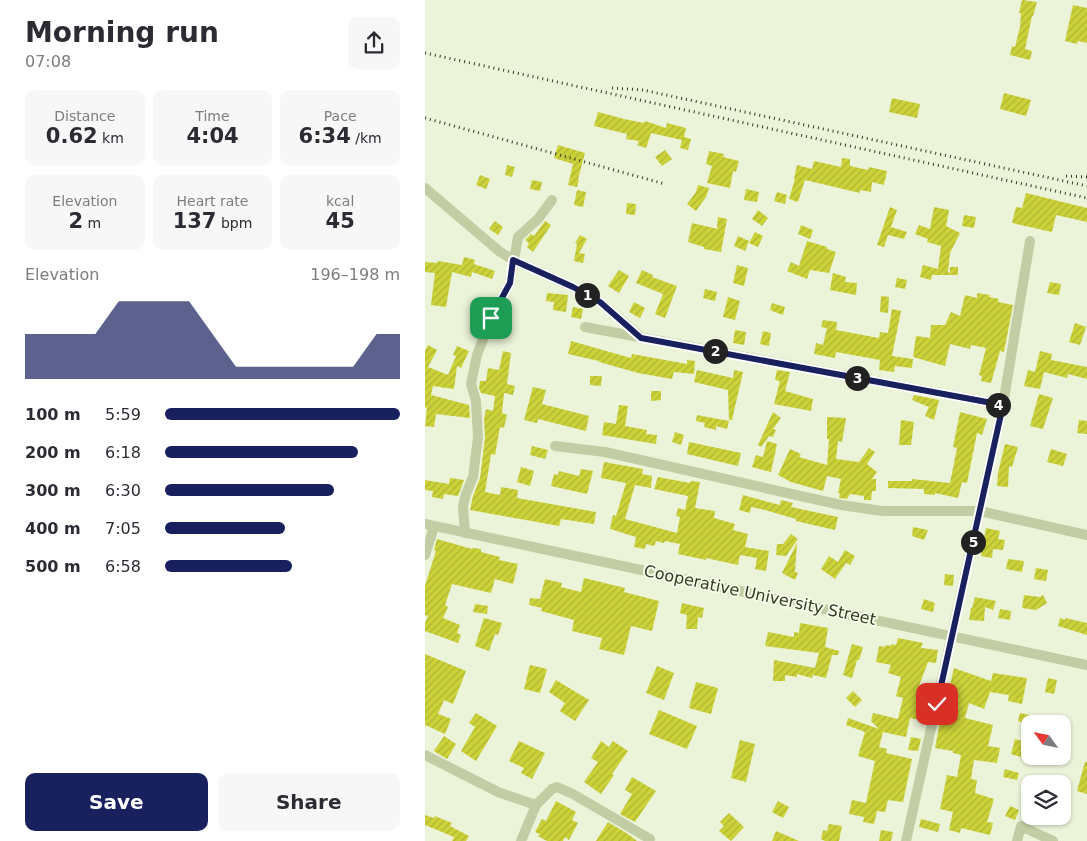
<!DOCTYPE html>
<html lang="en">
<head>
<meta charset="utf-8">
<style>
  :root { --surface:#fff; --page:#f7f7f7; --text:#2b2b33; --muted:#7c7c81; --accent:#18215e }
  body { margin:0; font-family:"DejaVu Sans",sans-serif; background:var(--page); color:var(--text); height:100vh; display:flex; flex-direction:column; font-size:19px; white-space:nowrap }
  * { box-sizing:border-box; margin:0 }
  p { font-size:16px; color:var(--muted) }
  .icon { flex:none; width:28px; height:28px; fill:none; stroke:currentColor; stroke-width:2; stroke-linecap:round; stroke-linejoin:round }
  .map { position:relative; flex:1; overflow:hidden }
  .sheet { display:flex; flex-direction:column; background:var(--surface); width:425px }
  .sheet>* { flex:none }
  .needle { width:32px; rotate:303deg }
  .fabs { position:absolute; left:596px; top:715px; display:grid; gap:10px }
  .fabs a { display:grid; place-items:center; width:50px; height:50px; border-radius:10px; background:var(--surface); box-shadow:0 1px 4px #0004; font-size:25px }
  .pin { position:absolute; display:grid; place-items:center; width:42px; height:42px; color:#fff; margin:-21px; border-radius:10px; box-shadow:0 2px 8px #0006 }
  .km { position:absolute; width:25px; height:25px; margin:-12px; border-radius:50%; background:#222; color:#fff; font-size:14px; line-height:25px; text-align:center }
  .round { display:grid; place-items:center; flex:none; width:52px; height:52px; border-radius:10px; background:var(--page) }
  .head { display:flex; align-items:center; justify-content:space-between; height:85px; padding:0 25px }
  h1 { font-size:28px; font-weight:800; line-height:38px }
  .stats { display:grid; grid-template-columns:repeat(3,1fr); gap:8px; height:85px; padding:5px 25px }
  .stats div { display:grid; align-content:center; border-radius:10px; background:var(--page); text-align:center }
  .stats b { font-size:21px; font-weight:800 }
  .stats small { font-size:14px; font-weight:400 }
  .stats p { font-size:14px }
  .chart { height:140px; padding:10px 25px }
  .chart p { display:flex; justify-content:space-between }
  .chart svg { width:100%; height:90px; margin-top:5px; fill:var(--accent); opacity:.7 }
  .action { display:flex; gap:10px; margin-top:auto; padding:10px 25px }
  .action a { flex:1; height:58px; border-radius:10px; background:var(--accent); color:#fff; font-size:20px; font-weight:800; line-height:58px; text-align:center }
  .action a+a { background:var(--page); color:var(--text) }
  ul { padding:0 25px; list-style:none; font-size:16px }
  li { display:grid; grid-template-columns:80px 60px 1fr; align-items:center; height:38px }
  li i { height:12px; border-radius:6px; background:var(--accent) }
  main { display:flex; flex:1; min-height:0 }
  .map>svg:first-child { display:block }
  .building { fill:url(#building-hatch) }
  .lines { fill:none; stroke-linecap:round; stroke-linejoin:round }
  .minor { stroke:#c3cda4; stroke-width:10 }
  .rail { stroke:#363826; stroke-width:3; stroke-dasharray:1 4; stroke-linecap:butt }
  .route-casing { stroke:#fff; stroke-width:10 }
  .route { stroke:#18215e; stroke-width:6 }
  .labels { text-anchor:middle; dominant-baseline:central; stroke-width:4; stroke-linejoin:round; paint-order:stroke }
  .street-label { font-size:16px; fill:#363826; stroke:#f4fbe6 }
</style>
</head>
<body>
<main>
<section class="sheet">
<div class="head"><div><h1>Morning run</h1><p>07:08</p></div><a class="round"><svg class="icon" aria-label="share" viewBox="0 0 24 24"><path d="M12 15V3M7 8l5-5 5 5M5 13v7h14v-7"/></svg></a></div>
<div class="stats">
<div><p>Distance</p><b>0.62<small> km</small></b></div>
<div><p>Time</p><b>4:04</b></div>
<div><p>Pace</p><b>6:34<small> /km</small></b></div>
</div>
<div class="stats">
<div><p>Elevation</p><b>2<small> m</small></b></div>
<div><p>Heart rate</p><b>137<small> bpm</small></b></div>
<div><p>kcal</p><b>45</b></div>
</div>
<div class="chart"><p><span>Elevation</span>196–198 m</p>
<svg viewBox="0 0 160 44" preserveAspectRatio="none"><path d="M0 44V22L10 22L20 22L30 22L40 6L50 6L60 6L70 6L80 22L90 38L100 38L110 38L120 38L130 38L140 38L150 22L160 22V44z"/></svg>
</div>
<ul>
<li><b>100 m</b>5:59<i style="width:100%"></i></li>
<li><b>200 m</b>6:18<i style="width:82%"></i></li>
<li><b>300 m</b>6:30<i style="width:72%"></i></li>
<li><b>400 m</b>7:05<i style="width:51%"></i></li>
<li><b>500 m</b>6:58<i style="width:54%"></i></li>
</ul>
<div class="action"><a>Save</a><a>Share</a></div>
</section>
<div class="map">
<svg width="662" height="841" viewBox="0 0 662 841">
  <defs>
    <pattern id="building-hatch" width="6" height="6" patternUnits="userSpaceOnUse" patternTransform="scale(1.25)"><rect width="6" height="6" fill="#ccd239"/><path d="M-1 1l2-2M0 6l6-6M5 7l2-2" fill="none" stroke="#b0b532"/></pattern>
  </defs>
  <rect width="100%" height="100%" fill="#ebf4d9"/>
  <path class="building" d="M597,0l15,2 -4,14h-1l-7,33 7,2 -2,9 -20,-5 2,-9 3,1 5,-20 1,-14h-2z
    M648,5l14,3v35l-9,-2 -1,3 -12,-3z
    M579,93l27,7 -5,16 -26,-7z
    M467,98l28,6 -3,14 -28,-6z
    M173,112l26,7 20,4 1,-2 21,7 1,-5 19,5 -2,9 7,2 -3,11 -8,-2 2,-8 -31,-7 -5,15 -9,-3 2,-4 -13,-2 1,-5 -33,-8z
    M133,145l27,8 -7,26h1l-2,8 -9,-2 5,-21 -19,-6z
    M240,150l7,9 -10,7 -7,-9z
    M284,151l15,3 -1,3 16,4 -3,11 -3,-1 -3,17 -23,-5 5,-17 -6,-2z
    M417,158l8,1v7l18,4 1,-3 18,4 -3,14 -12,-3 -1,10 -11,-2v3l-55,-13 -7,22 -9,-3 6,-20h-1l3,-14 15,4 2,-8 27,6z
    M82,165l8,2 -3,10 -7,-2z
    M55,175l10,4 -4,10 -10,-4z
    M107,180l10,2 -2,9 -10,-2z
    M273,185l11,3 -3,9 -10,14 -9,-7 9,-12z
    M321,189l13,3 -2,10 -13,-2z
    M152,190l9,2 -3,15 -9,-2z
    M352,192l10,3 -2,9 -11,-3z
    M601,193l61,15v14l-31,-7 -4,17 -40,-9 4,-16 6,1z
    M202,203l9,1 -1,11 -9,-1z
    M465,207l7,3 -6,17 16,5 -3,7 -16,-4 -4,12 -7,-2z
    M509,207l15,3 -3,16 14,7 -10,20 -2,19 2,1v-6h8v8h-26l-1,5 -11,-3 3,-12 15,4 3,-23 -14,-4 1,-3 -13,-5 4,-9 11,4z
    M333,210l10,8 -6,8 -10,-7z
    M539,215l12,2 -2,11 -12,-2z
    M293,217l9,2 -6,33 -17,-3v-2l-16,-5 4,-19 26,6 -1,-2z
    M70,221l8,6 -5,8 -9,-6z
    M120,221l6,4 -18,27 -6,-5 2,-4 -4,-3 6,-6 3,2z
    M376,225l12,5 -3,9 -12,-5z
    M330,232l8,4 -5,11 -9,-4z
    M155,235l7,4 -8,14 6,1 -2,9 -9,-2 3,-17 -2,-1z
    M313,236l11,5 -4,10 -11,-5z
    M382,241l20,6v2l9,3 -7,21 -19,-3 -3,9 -20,-8 4,-9 8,4z
    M39,257l11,3 -1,4 21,7 -3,8 -20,-7 -1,5 -19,-5 -6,35 -15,-2 4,-32 -10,-1v-10l12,1 1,-2 24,4z
    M312,265l11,3 -4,18 -11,-3z
    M194,270l10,6 -10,17 -11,-7z
    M217,270l11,5 -1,2 25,9 -12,32 -10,-4 8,-20 -27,-11z
    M408,273l13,4 -1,5 12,1 -1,12 -26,-5z
    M472,278l10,2 -2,9 -10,-2z
    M625,282l11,2 -2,11 -12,-2z
    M280,289l12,3 -2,9 -12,-3z
    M122,293l21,2 -2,17 -13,-2 1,-8 -8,-1z
    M552,293l13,2 -1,2 10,2 -1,3 15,3 -9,47 -4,-1 -9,32 -10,-2 1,-5 -3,-1 7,-27 -15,-3 -1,4 -20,-5 -5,22 -32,-9 3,-21 14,2 1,-13h14l6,-13 9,4 5,-21 12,3z
    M456,296l8,1 -1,16 -8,-1z
    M303,297l12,4 -5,19 -12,-3z
    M209,302l11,6 -5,10 -11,-6z
    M347,303l13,4 -2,8 -13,-5z
    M148,307l10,2 -2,10 -10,-2z
    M467,309l9,2 -9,45 21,3 -1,9 -17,-2 -1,6 -15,-2 1,-10 -44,-8 -1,6 -21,-4 2,-11 7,2 4,-17 -6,-1 2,-7 14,2 -1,8 43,8 1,-6 8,1z
    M650,323l11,4 -6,18 -11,-3z
    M310,330l11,2 -2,13 -11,-2z
    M338,331l8,2 -2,13 -9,-2z
    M146,341l60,17 1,-4 55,10v-4l8,1 -1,13 -20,-2 -2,7 -34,-6 -39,-11v-1l-31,-7z
    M3,345l9,5 -9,17 20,8 8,-19 -3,-1 4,-9 12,5 -8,17 -4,-2 -3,23 -21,-3 -2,9 38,10 1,13 -34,-4 -2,13 -9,-1 2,-18 -2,-1v-56z
    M78,351l8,2 -4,31 8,2 -2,9 -9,-2 -2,20 5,2 -3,13 -4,-1 -5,28 -4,-1 -6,38 15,3 1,-8 17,3 -1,8 79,14 -2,12 -33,-5 -2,7 -89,-16 3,-14 7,-18 5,-40 -1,-19 2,-10 7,2 2,-15 -14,-3 -2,-5 1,-7h6l2,-13 11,2z
    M615,351l12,3 -1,6 36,7v12l-19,-5 -1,4 -23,-6 -4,17 -16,-3 4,-16 7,2z
    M272,370l36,8 1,-8 9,2 -11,48h-3l-1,-30 -34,-8z
    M352,370l13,2 -5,19 28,8 -2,12 -37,-7 6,-23 -5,-1z
    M165,376h12l-1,10 -11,-1z
    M108,387l13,3 -4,14 47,12 -3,15 -48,-12 -1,4 -13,-3z
    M226,391h10v9l-10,1z
    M614,394l14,4 -10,31 -13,-3z
    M489,395l25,5 -5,20 -9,-4 4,-9 -17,-7z
    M194,405l9,1 -3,20 22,4 -1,4 11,1 -1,9 -54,-9 2,-13 12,2z
    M348,412l8,6 -8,11 3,1 -3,7 -4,-1 -8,11 -3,-2z
    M535,412l27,7 -5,16 -5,-2 -10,50 -5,-1 -4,16 -23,-5v2l-11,-1v-5l-36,-1v-7h24v-2l38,4 7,-35 -4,-1z
    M272,415l32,6 -2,8 -11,-3v4l-12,-3 1,-4 -9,-2z
    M402,417l19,1 -4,24 -4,-1 -2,18 23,3 10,-14 6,4 -8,12 10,8 -5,7h4v12h-4l-1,9h-7v-4l-14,-2 -3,5 -8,-1 1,-5h-2l3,-14 -14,-3 -4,15 -32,-9 -13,-7 12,-26 11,5 -2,3 28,8 2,-26h-2z
    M476,420l13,2 -3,23h-12z
    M654,420l8,1v13l-10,-1z
    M250,432l9,3 -3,10 -9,-3z
    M342,441l10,3 -6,28 -19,-5 4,-12 7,2z
    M264,442l52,11 -3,13 -51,-12z
    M580,444l13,3 -6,20 -3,-1 -1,21 -11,-1 1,-13z
    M107,446l16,4 -3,9 -15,-4z
    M626,449l16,5 -4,12 -16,-4z
    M179,462l39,7 -1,5 10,2 -1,12 -16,-3 -10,34 52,14 3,-16 -4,-1 2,-8 7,2 3,-14 -34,-7 4,-12 32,6 1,-2 9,1 -5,26 20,3 -1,7 21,6 -2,6 15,4 -3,13 24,4 -3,20 -11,-2 2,-11 -17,-3 -2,10 -32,-7v2l-28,-6 2,-10 -15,-3 -1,2 -8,-2 -2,5 -8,-2 -1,5 -11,-2 2,-10 -26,-8 3,-14 3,1 10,-33 -25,-5z
    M96,467l13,4 -4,15 -13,-4z
    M156,469l12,2 -6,23 -36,-8 3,-12 4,1 1,-4 20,5z
    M25,478l14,2 -6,16 -14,-2 -1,5 -11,-2 1,-6 -8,-1v-10l24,4z
    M318,495l37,10 1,-5 12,3 -2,4 47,10 -3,13 -39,-9v-2l-31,-9 -14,-3 -1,6 -11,-3z
    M488,527l15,3 -4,10 -12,-4z
    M561,528l14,3 -2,8 7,1 -2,10 -10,-1 -1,9 -11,-2z
    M366,534l7,5 -12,17 -10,-1 1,-11h6z
    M12,539l35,10v-1l9,1v3l19,5 -1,3 19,4 -5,20 -18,-5 -4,14 -39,-9 -7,21 3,2 -5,11 17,7 -3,8 4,2 -3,8 -33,-12v-8l3,-7 -3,-1v-29l11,-35 -2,-1z
    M372,543l-2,29 3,1 -3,7 -13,-7z
    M420,550l10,6 -5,9 -4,-2 -11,16 -14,-10 8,-13 9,6z
    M583,559l16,2 -2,11 -16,-3z
    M611,568l12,2 -2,11 -12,-2z
    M520,574l9,1 -1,11 -9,-1z
    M159,578l41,10 -1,4 35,9 -7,30 -21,-5 -7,29 -25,-6 3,-11 -30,-7 2,-11 -33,-9 1,-3 -13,-3 1,-7 10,1 5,-20 17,4 -1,4 20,5z
    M599,595l16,2 3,-2 4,8 -11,7 -14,-2z
    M550,597l21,4 -3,9 -8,-3 -1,14 -15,-1 2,-12h1z
    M499,599l11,4 -2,9 -12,-3z
    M257,603l22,5 -2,10 -4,-1 -1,12h-11l1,-14 -7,-2z
    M50,604l13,2 -1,8 -14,-2z
    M575,609l11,2 -1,9 -12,-2z
    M59,618l18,5 -4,12 -3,-1 -6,17 -14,-5z
    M635,618l5,2v-2l22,5v12l-29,-9z
    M375,623l28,5 -3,19 14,4 -1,4h-6l-6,23 -13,-3 6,-22 -54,-7 3,-14 26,5v-5l5,1z
    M473,638l25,5 -2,5 17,2 -2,13 -8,-1 -9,24 9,3 -8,31 -10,-2 -4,19 -23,-5 -4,15 8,2 -1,4 26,6 -9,43 -15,-2 -3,12 -8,-1 -3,13 -11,-2 1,-5 -15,-3 3,-14 14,3 9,-42 -17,-5 7,-24 -19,-7 2,-7 31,11 -8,-8 2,-8 25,6 5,-21 -7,-2 5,-19 -13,-4 3,-8 -15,-3 3,-16 6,1v-2l6,1v-2l5,1z
    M427,644l11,3 -4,13h-2l-5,18 -9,-3z
    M0,654l41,17 -13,33 -9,-4 -6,14 13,5 -6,15 -20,-9z
    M349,660l41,8 -3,10 -15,-4v3l-12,-2v6h-12z
    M105,665l17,4 -7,24 -16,-4z
    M232,666l17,7 -10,27 -18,-7z
    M529,668l37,13 2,-8 34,5 -5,26 -14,-3 1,-6 -19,-3 -6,17 -15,-6 -4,15 28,7 -5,21 12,2 -3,15 -23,-3 -3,19 6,1 -2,13 19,6 -7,23 6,1 -3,12 -29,-7 -1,5 -11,-3 4,-18 -13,-3 7,-34 10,2 4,-22 -8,-2v-2l-18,-3 7,-36h2z
    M623,678l9,2 -3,14 -9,-2z
    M131,680l33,20 -14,21 -15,-10 5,-8 -16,-11z
    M271,682l22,6 -7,26 -22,-6z
    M428,691l9,9 -7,7 -9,-9z
    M234,710l38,16 -10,23 -38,-15z
    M51,713l21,13 -21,35 -15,-10 14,-24 -6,-4z
    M595,713l33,7 -1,4h-27l-7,-3z
    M19,736l12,8 -9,15 -13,-8z
    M486,737l10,2 -3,12 -10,-1z
    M590,739l14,4 -5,15 -13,-4z
    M315,740l15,4 -9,38 -15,-4z
    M94,741l26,12 -13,26 -11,-6 3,-5 -15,-7z
    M176,741l8,6 4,-6 15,10 -16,23 2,1 -13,19 -17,-12 14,-20 -7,-4z
    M660,762h2v32l-10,-3z
    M580,769l14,4 -2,7 -14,-3z
    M207,777l24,14 -21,31 -15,-8 12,-20 -7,-4z
    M131,801l20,11 -4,8 6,3 -9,17 -4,-3 -2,4h-16l-9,-5 2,-2 -5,-2 7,-13 4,2z
    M353,801l11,6 -6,11 -11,-6z
    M585,806l9,4 -4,10 -10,-4z
    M304,813l15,14 -13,14 -12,-10 5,-5 -4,-4z
    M0,815l9,3 1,-2 17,7 -2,3 19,10 -3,5h-14l2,-4 -29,-12z
    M496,819l19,5 -2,8 -19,-5z
    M183,822l20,12 9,7h-41z
    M404,824l13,2 -3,15h-14l-4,-2 2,-9 4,1z
    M456,830l12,2 -2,9h-12z
    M351,831l23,10h-27z"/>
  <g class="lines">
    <path class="minor" d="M0,188l74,63 14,9 60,27 27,15 41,35
      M160,327l418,78
      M130,446l50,6 236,53 41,6h98l107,24
      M0,524l662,141
      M40,533l-2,-27 3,-12 7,-17 5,-40 -2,-36 -5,-17 6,-29 14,-37 19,-35 8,-46 20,-18 14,-19
      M0,555l9,-28
      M0,755l73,37 38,13
      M96,841l15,-36 16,-16 5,-2 16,7 77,45
      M481,841l97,-436 27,-164
      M592,841l4,-15 32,15"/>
    <path class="rail" d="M0,53l662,145
      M187,88l31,2 444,96
      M0,118l240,66
      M641,176l21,1"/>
  </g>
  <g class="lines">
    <defs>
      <path id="route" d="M66,318l19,-35 3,-23 60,27 27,15 41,36 362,67 -66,299"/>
    </defs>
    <use href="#route" class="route-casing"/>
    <use href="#route" class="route"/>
  </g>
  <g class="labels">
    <g class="street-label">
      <text transform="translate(335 595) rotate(12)">Cooperative University Street</text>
    </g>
  </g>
</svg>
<div class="fabs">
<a><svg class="needle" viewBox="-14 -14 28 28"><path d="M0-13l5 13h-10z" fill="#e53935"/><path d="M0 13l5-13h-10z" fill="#7c7c81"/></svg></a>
<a><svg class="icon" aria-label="layers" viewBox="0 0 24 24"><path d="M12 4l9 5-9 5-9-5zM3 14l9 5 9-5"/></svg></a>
</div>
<div class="pin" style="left:66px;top:318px;background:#1e9e55"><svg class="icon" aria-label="arrive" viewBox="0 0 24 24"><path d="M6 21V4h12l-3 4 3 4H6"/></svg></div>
<div class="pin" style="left:512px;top:704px;background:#d93025"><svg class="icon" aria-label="check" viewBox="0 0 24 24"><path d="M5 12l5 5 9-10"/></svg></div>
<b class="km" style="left:162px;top:295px">1</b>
<b class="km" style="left:290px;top:351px">2</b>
<b class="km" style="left:432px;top:378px">3</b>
<b class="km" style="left:573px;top:405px">4</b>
<b class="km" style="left:548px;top:542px">5</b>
</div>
</main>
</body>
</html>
